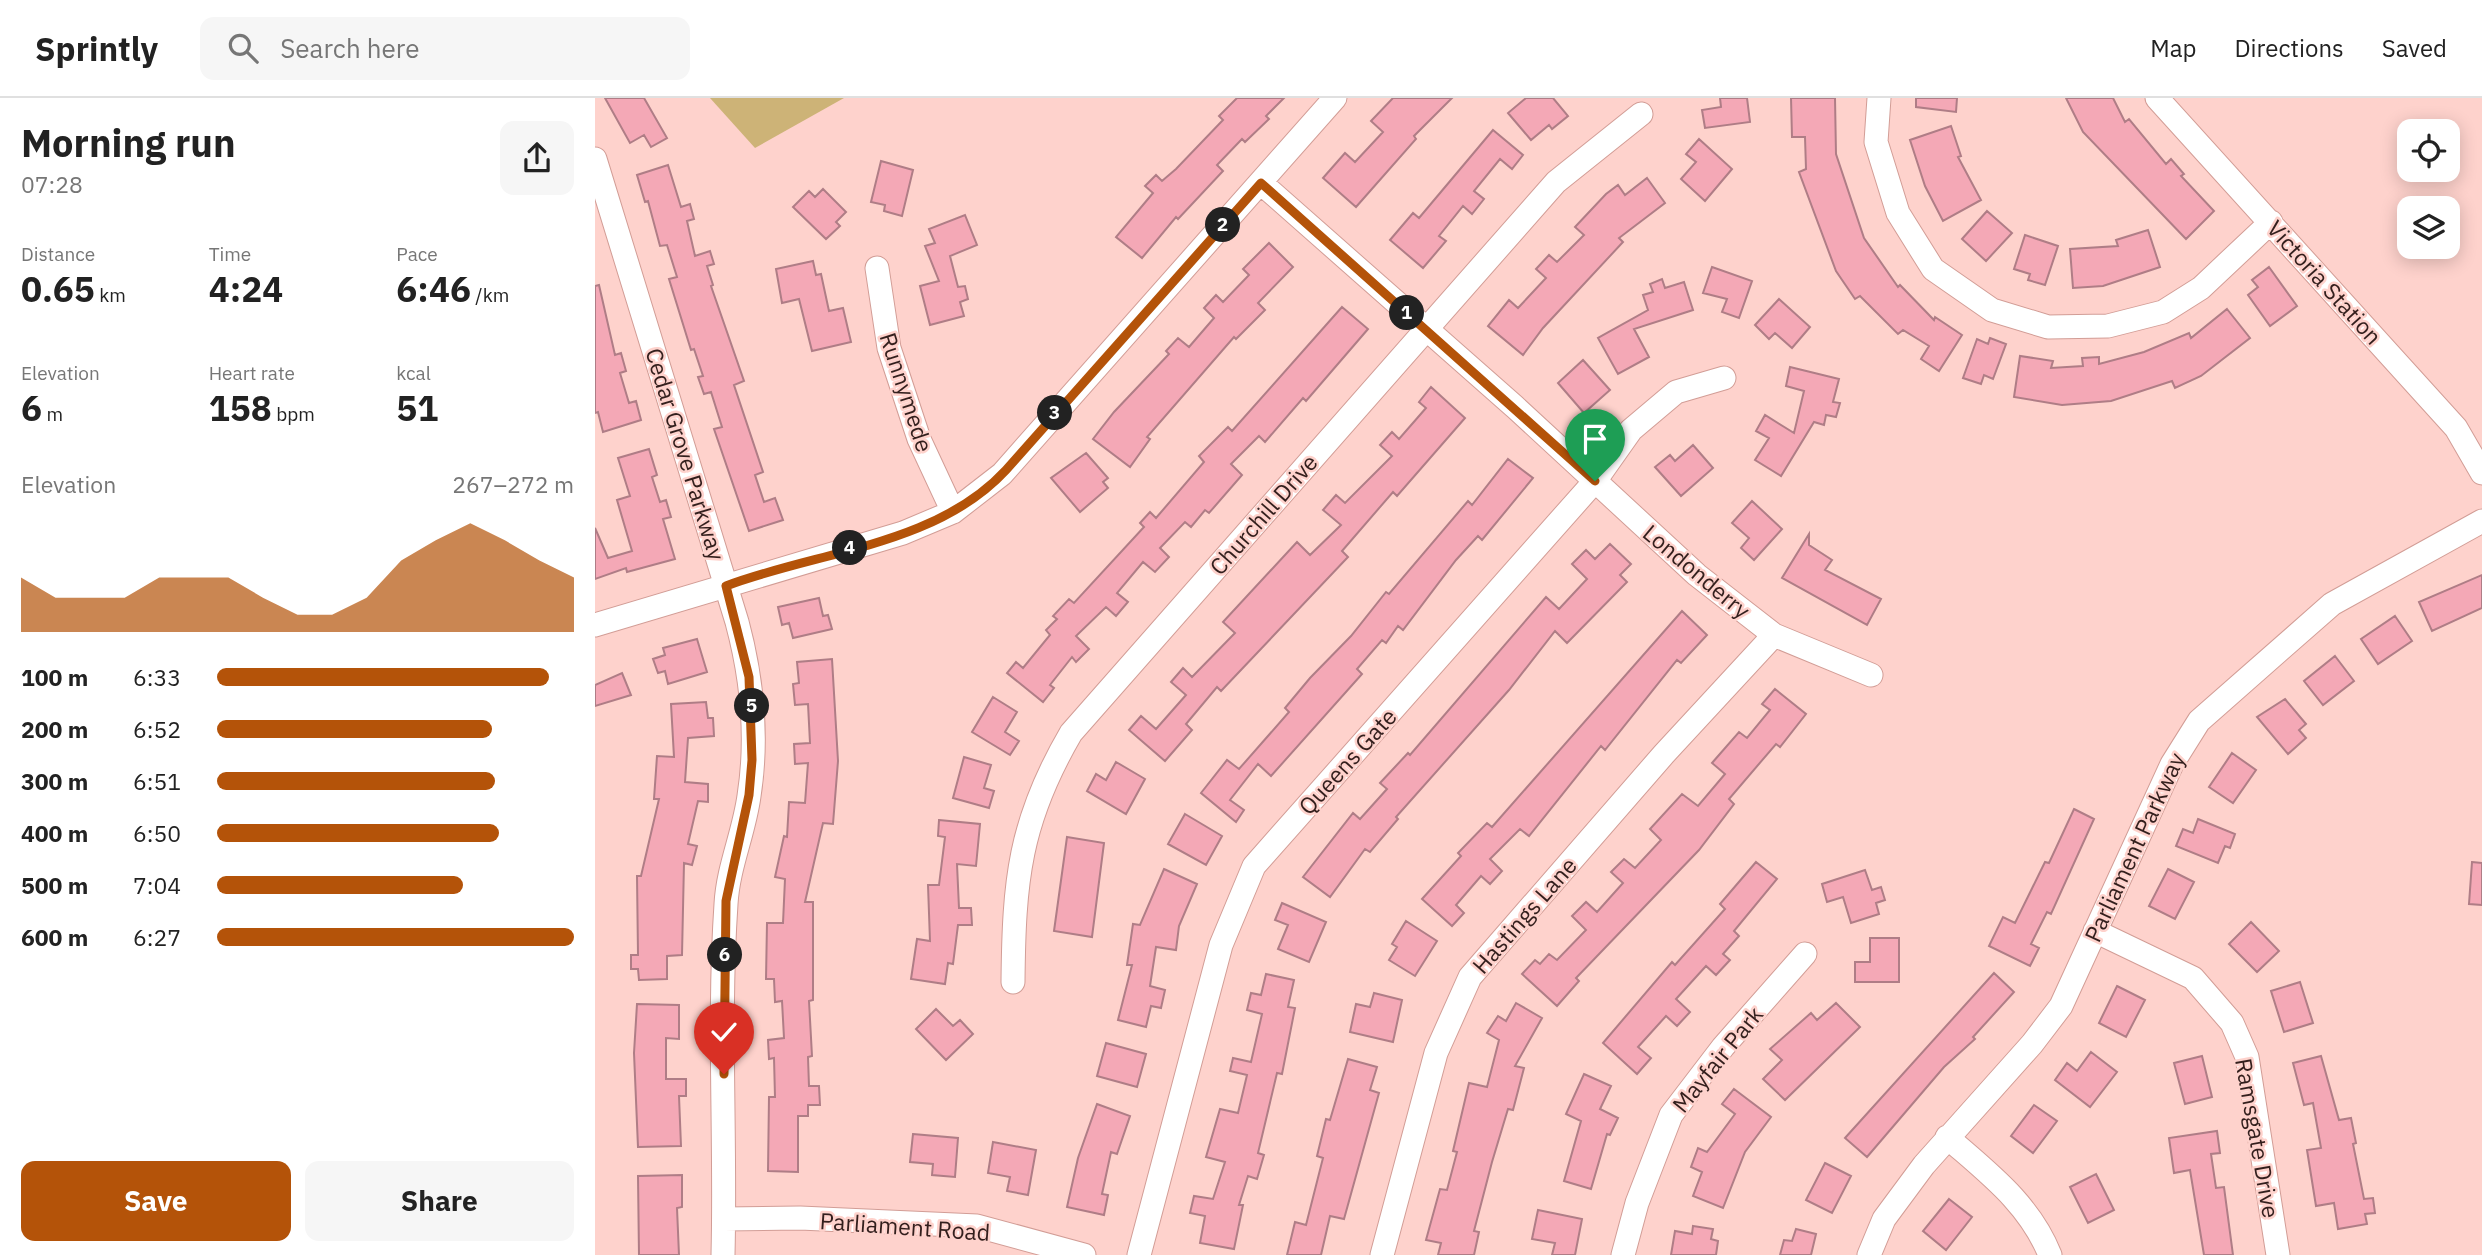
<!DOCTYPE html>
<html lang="en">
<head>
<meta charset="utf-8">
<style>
  :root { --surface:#fff; --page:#f6f6f6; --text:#222; --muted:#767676; --line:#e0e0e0; --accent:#b45309 }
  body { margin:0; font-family:"IBM Plex Sans",sans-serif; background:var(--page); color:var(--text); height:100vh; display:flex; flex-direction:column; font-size:26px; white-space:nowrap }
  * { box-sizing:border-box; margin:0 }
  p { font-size:23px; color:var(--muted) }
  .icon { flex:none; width:38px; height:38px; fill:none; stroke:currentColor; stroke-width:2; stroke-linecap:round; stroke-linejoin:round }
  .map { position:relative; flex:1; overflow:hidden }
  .panel { display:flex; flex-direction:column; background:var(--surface); width:595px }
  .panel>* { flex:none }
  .fabs { position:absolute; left:1802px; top:21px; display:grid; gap:14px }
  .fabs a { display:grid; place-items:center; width:63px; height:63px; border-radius:14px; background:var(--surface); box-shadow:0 4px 18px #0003; font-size:35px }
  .pin { position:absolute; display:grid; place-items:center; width:60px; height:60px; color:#fff; margin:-72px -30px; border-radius:50% 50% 50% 0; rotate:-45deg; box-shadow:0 0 7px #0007 }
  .pin .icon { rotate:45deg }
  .km { position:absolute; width:35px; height:35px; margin:-18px; border-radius:50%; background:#222; color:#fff; font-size:19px; line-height:35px; text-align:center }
  .round { display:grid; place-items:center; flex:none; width:74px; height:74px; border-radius:14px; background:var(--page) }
  .head { display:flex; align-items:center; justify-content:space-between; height:119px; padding:0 21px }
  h1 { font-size:38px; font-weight:800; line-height:52px }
  .stats { display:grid; grid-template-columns:repeat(3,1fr); gap:10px; height:119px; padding:7px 21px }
  .stats div { display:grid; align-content:center }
  .stats b { font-size:35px; font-weight:800 }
  .stats small { font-size:19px; font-weight:400 }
  .stats p { font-size:19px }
  .chart { height:196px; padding:14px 21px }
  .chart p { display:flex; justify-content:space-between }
  .chart svg { width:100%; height:126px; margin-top:7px; fill:var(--accent); opacity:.7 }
  .button { display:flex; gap:14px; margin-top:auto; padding:14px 21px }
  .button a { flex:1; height:80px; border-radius:14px; background:var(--accent); color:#fff; font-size:28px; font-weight:800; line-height:80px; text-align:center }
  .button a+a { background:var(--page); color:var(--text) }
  ul { padding:0 21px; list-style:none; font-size:23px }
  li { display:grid; grid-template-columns:112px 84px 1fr; align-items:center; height:52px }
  li i { height:18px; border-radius:9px; background:var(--accent) }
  header { display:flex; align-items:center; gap:42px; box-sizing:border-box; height:98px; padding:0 35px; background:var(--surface); border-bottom:2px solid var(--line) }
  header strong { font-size:33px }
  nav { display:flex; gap:38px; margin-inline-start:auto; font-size:24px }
  .search { width:490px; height:63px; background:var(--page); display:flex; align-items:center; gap:18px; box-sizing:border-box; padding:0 24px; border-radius:14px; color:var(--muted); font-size:26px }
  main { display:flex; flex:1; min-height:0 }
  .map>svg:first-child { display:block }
  .green { fill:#cdb377 }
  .building { fill:#f4a8b6; stroke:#af7d86; stroke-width:2 }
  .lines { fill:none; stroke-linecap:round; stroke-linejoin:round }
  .minor-casing { stroke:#d29d96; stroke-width:25 }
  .minor { stroke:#fff; stroke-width:23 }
  .route-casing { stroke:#fff; stroke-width:14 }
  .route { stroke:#b45309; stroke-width:9 }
  .labels { text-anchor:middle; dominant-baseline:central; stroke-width:5; stroke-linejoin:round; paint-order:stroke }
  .street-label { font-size:23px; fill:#331f1d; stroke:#fed2cc }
</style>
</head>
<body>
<header>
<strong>Sprintly</strong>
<div class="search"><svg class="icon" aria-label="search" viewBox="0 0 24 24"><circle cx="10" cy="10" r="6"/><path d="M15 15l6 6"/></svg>Search here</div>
<nav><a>Map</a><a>Directions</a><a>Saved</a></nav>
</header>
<main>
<section class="panel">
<div class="head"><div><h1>Morning run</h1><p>07:28</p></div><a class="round"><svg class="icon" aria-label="share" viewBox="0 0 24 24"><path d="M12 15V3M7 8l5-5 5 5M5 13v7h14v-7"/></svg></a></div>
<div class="stats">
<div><p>Distance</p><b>0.65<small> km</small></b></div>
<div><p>Time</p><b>4:24</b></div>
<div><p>Pace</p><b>6:46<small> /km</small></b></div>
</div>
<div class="stats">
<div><p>Elevation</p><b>6<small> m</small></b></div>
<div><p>Heart rate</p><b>158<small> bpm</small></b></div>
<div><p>kcal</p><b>51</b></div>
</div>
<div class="chart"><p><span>Elevation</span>267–272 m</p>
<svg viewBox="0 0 160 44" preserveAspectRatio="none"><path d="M0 44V25L10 32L20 32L30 32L40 25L50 25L60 25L70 32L80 38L90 38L100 32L110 19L120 12L130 6L140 12L150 19L160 25V44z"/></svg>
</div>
<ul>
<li><b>100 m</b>6:33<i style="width:93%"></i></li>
<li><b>200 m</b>6:52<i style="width:77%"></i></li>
<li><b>300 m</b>6:51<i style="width:78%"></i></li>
<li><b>400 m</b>6:50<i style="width:79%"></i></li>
<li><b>500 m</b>7:04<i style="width:69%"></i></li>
<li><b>600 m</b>6:27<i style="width:100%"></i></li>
</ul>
<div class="button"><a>Save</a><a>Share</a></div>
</section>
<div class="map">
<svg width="1887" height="1157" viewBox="0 0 1887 1157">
  <rect width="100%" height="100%" fill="#fed2cc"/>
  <path class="green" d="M115,0h134l-89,50z"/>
  <path class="building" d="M10,0h39l23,40 -16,9 -7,-12 -14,8z
    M642,0h47l-18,18 3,3 -24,23 -3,-3 -25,26 6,6 -45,48 -2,-2 -34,41 -26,-21 37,-44 -8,-7 11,-11 6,6 14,-12 47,-49 -4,-4z
    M798,0h59l-38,38 2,3 -60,68 -33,-29 22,-25 10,9 28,-30 -12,-11z
    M931,0h27l15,18 -16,13 -3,-4 -18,15 -23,-27z
    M1125,0h27l3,24 -45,6 -3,-18 19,-3z
    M1196,0h44l1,56 28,84 34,49 2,-2 34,35 1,-3 27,18 -23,36 -18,-12 8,-13 -26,-16 -5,4 -38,-38 -5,3 -19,-28 -37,-99 7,-3 -1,-32h-13z
    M1321,0h41l-1,14 -40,-5z
    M1471,0h47l12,24 4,-3 37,45 5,-5 13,15 -3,2 33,35 -28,28 -103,-107z
    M1356,28l10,30 -3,1 23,43 -38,21 -18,-35 -15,-46z
    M898,32l30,25 -11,14 -12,-10 -26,32 10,8 -12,15 -9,-8 -24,30 7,5 -23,27 -33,-28 23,-27 6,5z
    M1104,41l33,30 -27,32 -24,-22 15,-17 -10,-8z
    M286,63l32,9 -11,46 -18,-5 1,-6 -14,-3z
    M73,67l13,42 9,-3 4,15 -7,2 8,35 15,-5 4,13 -7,2 6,19 -2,1 33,95 -10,4 29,87 -8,3 9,27 11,-4 8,22 -34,11 -35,-102 8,-2 -11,-35 -7,2 -6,-17 5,-1 -9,-27 -3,1 -22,-71 8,-2 -10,-32 -7,1 -12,-45 -3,1 -8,-27z
    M1052,80l18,25 -46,35 4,4 -80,86 -20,27 -35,-29 21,-26 9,8 28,-30 -10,-9 13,-14 8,7 27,-27 -9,-8 31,-33 12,-9 7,10z
    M228,91l23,23 -10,10 4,4 -14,13 -33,-32 16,-16 6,6z
    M1392,113l25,22 -26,28 -24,-22z
    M370,117l12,30 -27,11 8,31 7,-1 3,13 -8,3 4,14 -34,9 -10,-39 19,-5 -14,-35 10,-3 -6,-14z
    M1553,132l12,37 -57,19 -30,2 -3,-39 48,-3 -2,-6z
    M1430,137l33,11 -13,39 -17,-5 2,-6 -16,-5z
    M674,145l24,24 -35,36 7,7 -29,29 -2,-2 -87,100 3,2 -20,28 -37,-28 21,-27 55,-58 -3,-3 12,-13 11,9 25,-29 -10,-10 12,-13 7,7 26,-27 -6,-6z
    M218,163l3,14 5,-1 8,37 14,-3 8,34 -39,9 -13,-52 -17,4 -6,-34z
    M1117,169l40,14 -13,37 -17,-6 5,-13 -24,-6z
    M1674,169l28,39 -27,20 -22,-31 10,-8 -6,-7z
    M1067,181l3,9 19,-6 9,28 -59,19 15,28 -31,17 -20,-36 50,-28 -5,-15 10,-3 -3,-8z
    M4,187l16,70 6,-2 5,18 -6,2 9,30 7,-2 5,19 -38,12 -5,-20 -3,1v-127z
    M1184,201l31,28 -18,21 -17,-15 -6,6 -14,-14z
    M747,209l26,22 -62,72 -3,-3 -38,44 -6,-6 -28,28 11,11 -33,38 -4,-3 -14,17 -6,-5 -25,26 9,9 -14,15 -12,-10 -26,31 11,9 -12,14 -10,-9 -30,29 13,13 -13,13 -4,-5 -22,28 4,3 -11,14 -36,-29 9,-11 7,6 27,-33 -4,-5 11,-11 -4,-3 16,-17 5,4 70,-76 -4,-4 10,-11 6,6 48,-56 -5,-6 29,-29 4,4z
    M1632,211l23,29 -49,38 -26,12 -3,-7 -61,20 -49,4 -48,-8 6,-41 33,5 -2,7 32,-2 -1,-8 17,-1v7l45,-12 45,-19 2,5z
    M1395,240l16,6 -13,35 -9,-4 -3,9 -18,-6 14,-39 11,5z
    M988,262l27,30 -26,23 -26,-30z
    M1195,269l49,12 -6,23 7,1 -4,14 -10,-2 -2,10 -10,-3 -33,54 -26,-16 14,-22 -13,-7 9,-16 29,18 10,-42 -18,-5z
    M836,289l34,31 -68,78 -4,-4 -51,59 6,6 -127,134 -4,-4 -31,37 6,6 -27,31 -36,-31 12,-14 15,13 30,-34 -15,-13 12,-14 9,9 43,-44 -12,-11 74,-80 13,13 31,-30 -18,-15 13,-15 9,8 47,-47 -12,-11 12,-13 7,7 27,-31 -7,-6z
    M1098,347l20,23 -32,28 -26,-29 15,-12 5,6z
    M54,351l8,26 -5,2 8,25 6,-2 5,17 -8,2 12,40 -48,13 -1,-4 -31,11v-51l13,30 24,-7 -15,-51 13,-4 -12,-38z
    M491,355l22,25 -5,4 5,6 -28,24 -29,-34z
    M913,361l25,19 -51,62 -4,-4 -22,24 -53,70 -5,-4 -12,17 -4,-3 -25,29 5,5 -91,102 -13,-12 -28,36 14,10 -8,12 -35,-29 26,-33 12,9 50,-57 -4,-4 25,-30 41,-42 35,-44 3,2 79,-93 4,4z
    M1157,403l30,28 -28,31 -13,-12 8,-10 -17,-15z
    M1214,436v11l23,15 -7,10 56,29 -14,26 -85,-47z
    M1015,446l21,20 -11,11 7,7 -60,61 -12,-12 -46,59 -113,127 2,2 -28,33 -5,-3 -35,48 -27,-20 50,-64 7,6 27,-30 -7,-6 28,-30 2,2 136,-158 13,12 28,-30 -15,-15 14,-14 9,9z
    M1887,477v33l-50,23 -13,-29z
    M224,500l4,18 5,-1 4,14 -39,9 -4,-15 -7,2 -4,-18z
    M1087,513l25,24 -26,28 -4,-3 -72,90 -4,-4 -72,90 -9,-7 -30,30 12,12 -12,13 -9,-8 -25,29 8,8 -12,13 -30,-27 39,-43 -3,-3 29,-30 5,4z
    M1800,518l17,25 -34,23 -17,-25z
    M102,541l10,33 -39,12 -3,-13 -7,2 -5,-14 12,-4 -2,-7z
    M1740,558l19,25 -31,24 -19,-24z
    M237,561l6,102 -5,63 -10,-1 -18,79h8v98l-4,1 3,55 -4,1 1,29h10l1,19h-12v11h-10v56l-30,-1 1,-74h6l-1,-39 -5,1 -1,-19 16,-2 -2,-37 -7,1 -1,-23h-8l1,-56h16l2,-44 -10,-2 9,-41 3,1 2,-35 16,1 3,-40 -13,1 -1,-20 16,-1 -2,-39 -13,1 -2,-21 6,-1 -2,-21z
    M27,575l9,22 -36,11v-21z
    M1180,591l31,25 -26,33 -4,-3 -47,55 5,5 -35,46 -123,128 3,3 -22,25 -35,-32 13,-14 5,4 9,-10 8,6 29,-30 -14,-14 14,-14 11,10 26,-29 -12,-11 13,-13 11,9 26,-28 -11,-11 32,-35 16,12 27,-32 -13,-11 27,-31 8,6 23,-28 -8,-6z
    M398,599l24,15 -12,20 14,9 -9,14 -38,-23z
    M1690,601l21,25 -7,6 7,8 -18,16 -31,-37z
    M111,604l2,16h5l1,18 -26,2 -3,44 23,2v18l-10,-1 -10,43 9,2 -5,19 -8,-2 -2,92 -15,1v23l-28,1 -1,-11h-7v-14h7l-1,-79h4l18,-77h-5l3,-43 17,1 -3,-53z
    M1637,655l24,17 -23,33 -24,-16z
    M369,659l27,8 -7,23 10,3 -5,17 -36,-10z
    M521,664l29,17 -19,35 -39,-23 9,-17 10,6z
    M1479,711l20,10 -43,95 -4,-2 -16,32 8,4 -9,18 -41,-20 14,-29 12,6 30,-61 4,1z
    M590,716l37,22 -16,29 -38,-21z
    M1603,721l37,15 -5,14 -5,-2 -7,17 -42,-17 7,-17 10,4z
    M344,722l41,4 -4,42 -19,-2 2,44h12l1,17h-14l-5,39 -5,-1 -3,21 -34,-5 6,-40 13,2 -2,-56h11l6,-48 -7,-1z
    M472,739l37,6 -12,94 -38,-6z
    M1161,764l21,17 -43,52 5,5 -16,18 7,6 -14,15 -10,-9 -30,33 14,13 -13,14 -11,-10 -28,31 13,11 -14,16 -34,-31 69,-81 3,3 50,-56 -5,-5z
    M1877,764l10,1v42l-13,-1z
    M569,771l33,15 -18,42 -3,24 -20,-3 -6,39 15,4 -4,18 -10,-2 -5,21 -28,-7 14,-55h-5l6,-41 7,1z
    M1573,771l26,13 -19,37 -26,-13z
    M1270,772l7,20 9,-3 4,13 -9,3 3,11 -28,9 -8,-26 -16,5 -5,-18z
    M687,805l44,19 -17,40 -31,-13 10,-24 -13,-5z
    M811,823l31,20 -22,35 -26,-16 8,-13 -5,-3z
    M1656,824l28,29 -22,21 -28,-28z
    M1275,840h29v44h-44v-20h15z
    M1399,875l20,19 -41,45 2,2 -31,28 -77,90 -22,-19z
    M671,876l28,6 -6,27 7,1 -13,66 -5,-1 -19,80 6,2 -7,24 -9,-3 -9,29h4l-9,44 -34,-6 5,-27 -15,-3 4,-17 19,3 12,-37 -19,-5 14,-48 18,4 9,-38 -17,-4 3,-13 18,4 11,-48 -15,-4 4,-17 10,2z
    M1705,884l13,41 -29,9 -13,-41z
    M1522,888l28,14 -19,37 -27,-14z
    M779,895l28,7 -9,42 -43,-10 6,-28 14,3z
    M921,905l26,15 -27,48 9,2 -11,42 -5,-1 -16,53 -18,69 5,1 -5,23h-36l3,-12 -15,-3 14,-51 7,1 10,-38 -4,-1 16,-68 18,4 12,-47 -12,-7 11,-17 8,5z
    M1241,905l24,24 -75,73 -22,-21 19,-19 -12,-11 41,-36 6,7z
    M42,906l42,1v34l-13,-1v41h20v17h-7l2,50 -43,1 -4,-94z
    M341,911l17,17 7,-6 13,14 -27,26 -30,-31z
    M511,945l40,11 -9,33 -40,-11z
    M1496,954l26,20 -27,35 -35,-27 12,-17 10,8z
    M1607,958l10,41 -27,7 -11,-41z
    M1726,958l18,64 12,-2 5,25 -3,1 11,55 9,-1 2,15 -10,1 2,10 -29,5 -4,-26 -18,3 -9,-56 14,-2 -8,-45 -9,2 -11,-42z
    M753,961l29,8 -7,23 9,3 -35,126 -14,-3 -9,39h-34l8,-33 11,3 17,-67 -6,-2 9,-37 4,1z
    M989,976l27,12 -11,23 18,9 -8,17 -3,-1 -16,55 -27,-8 17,-60 -15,-7z
    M1139,991l37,28 -26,35 -22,56 -30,-12 9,-24 -11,-5 7,-19 9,4 28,-38 -13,-10z
    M502,1006l33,12 -13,38 -6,-2 -9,42 6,1 -4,20 -37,-8 11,-49z
    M1439,1007l23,16 -24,32 -22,-17z
    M1622,1033l3,22 -9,1 5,34 8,-1 9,68h-29l-14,-85 -16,3 -5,-35z
    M318,1036l45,4 -3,39 -23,-2 1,-11 -23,-2z
    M398,1044l43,8 -8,45 -21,-4 3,-14 -22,-4z
    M1230,1065l26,13 -19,37 -26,-13z
    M1501,1076l18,36 -26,13 -18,-36z
    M87,1077v32l-5,1 2,47h-40l-1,-79z
    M1354,1101l23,18 -26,33 -23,-19z
    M943,1112l44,9 -7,36h-23l3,-12 -23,-4z
    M1098,1128l20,3 -2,10 7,2 -2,14h-45l4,-24 17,3z
    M1201,1131l20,5 -5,21h-31l4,-15 8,1z"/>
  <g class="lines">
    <defs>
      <path id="minor" d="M1284,0l-3,44 22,71 35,56 59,41 56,17 60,-1 55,-14 38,-24 70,-66
        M1562,0l299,330 26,45
        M0,61l142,463c15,56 21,116 12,174 -5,37 -21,71 -23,108 -8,117 0,235 -3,351
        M666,85l254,224 182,168 77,60 97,40
        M282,170l12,80 30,91 34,73
        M0,527l308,-92 50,-21 49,-38 333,-376
        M1500,833l98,47 39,45 15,34 31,198
        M418,884c1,-101 6,-160 58,-249l485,-551 85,-68
        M1352,1039c41,36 82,66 103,118
        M129,1121l76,-1 177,8 107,29
        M544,1157l82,-310 33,-79 341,-385 36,-51 45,-38 48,-14
        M787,1157l54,-202 34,-76 194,-223 110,-119
        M1028,1157l14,-52 34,-88 52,-68 82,-93
        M1274,1157l15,-36 40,-54 108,-121 29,-38 111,-242 27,-43 133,-117 150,-83"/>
    </defs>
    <use href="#minor" class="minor-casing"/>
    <use href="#minor" class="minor"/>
  </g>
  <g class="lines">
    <defs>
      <path id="route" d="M129,976l2,-173 23,-106 3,-35 -3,-83 -23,-91c92,-35 210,-40 280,-116l255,-287 334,298"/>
    </defs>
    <use href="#route" class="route-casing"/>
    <use href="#route" class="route"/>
  </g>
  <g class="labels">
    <g class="street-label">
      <text transform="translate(1730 184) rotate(48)">Victoria Station</text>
      <text transform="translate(312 294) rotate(72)">Runnymede</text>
      <text transform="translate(91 356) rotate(73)">Cedar Grove Parkway</text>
      <text transform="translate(668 416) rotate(-49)">Churchill Drive</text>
      <text transform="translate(1102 473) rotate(40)">Londonderry</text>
      <text transform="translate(752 663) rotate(-48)">Queens Gate</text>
      <text transform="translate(1539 749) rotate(-65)">Parliament Parkway</text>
      <text transform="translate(929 817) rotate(-49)">Hastings Lane</text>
      <text transform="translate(1122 961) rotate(-51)">Mayfair Park</text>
      <text transform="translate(1663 1040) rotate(80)">Ramsgate Drive</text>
      <text transform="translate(310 1128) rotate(4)">Parliament Road</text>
    </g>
  </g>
</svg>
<div class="fabs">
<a><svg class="icon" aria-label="locate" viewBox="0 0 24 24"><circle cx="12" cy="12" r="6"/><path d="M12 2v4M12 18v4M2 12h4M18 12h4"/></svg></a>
<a><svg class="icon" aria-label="layers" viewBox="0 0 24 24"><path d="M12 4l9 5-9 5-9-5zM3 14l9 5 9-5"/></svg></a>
</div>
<div class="pin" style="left:1000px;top:383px;background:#1e9e55"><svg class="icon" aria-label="arrive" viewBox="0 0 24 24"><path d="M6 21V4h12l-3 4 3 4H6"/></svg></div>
<div class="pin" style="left:129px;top:976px;background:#d93025"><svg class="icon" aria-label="check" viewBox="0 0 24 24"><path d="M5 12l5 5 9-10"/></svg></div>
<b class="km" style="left:812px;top:215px">1</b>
<b class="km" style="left:628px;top:127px">2</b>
<b class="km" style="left:460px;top:315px">3</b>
<b class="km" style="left:255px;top:450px">4</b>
<b class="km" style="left:157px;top:608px">5</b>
<b class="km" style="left:130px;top:857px">6</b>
</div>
</main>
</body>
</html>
